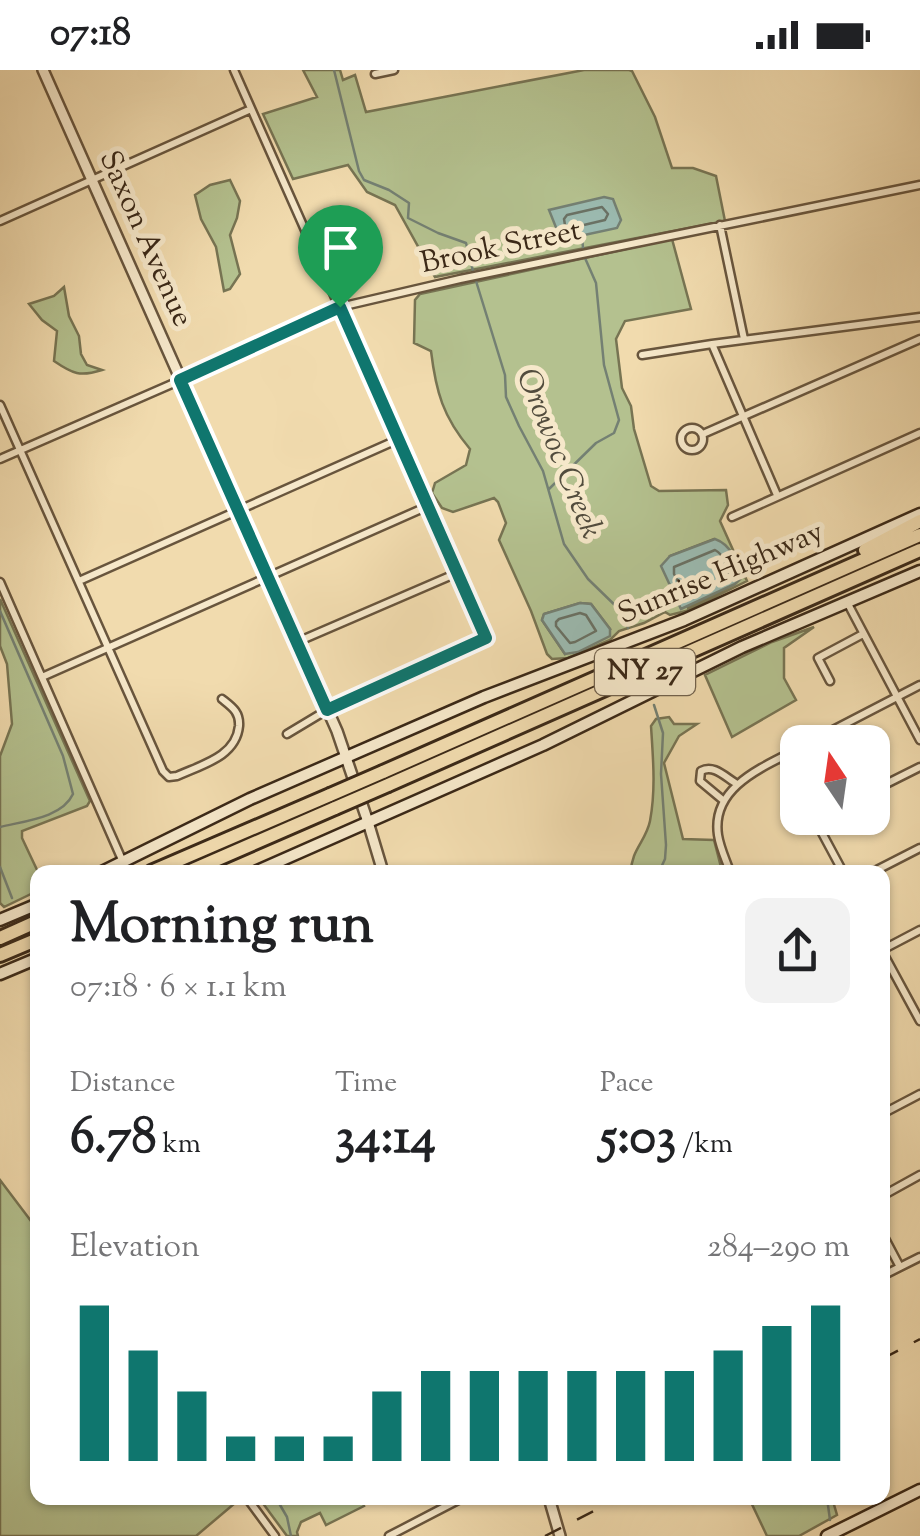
<!DOCTYPE html>
<html lang="en">
<head>
<meta charset="utf-8">
<style>
  :root { --surface:#fff; --page:#f2f2f2; --text:#202124; --muted:#757577; --accent:#0f766e }
  body { margin:0; font-family:"Sorts Mill Goudy",serif; background:var(--page); color:var(--text); height:100vh; display:flex; flex-direction:column; font-size:38px; white-space:nowrap }
  * { box-sizing:border-box; margin:0 }
  p { font-size:32px; color:var(--muted) }
  .icon { flex:none; width:55px; height:55px; fill:none; stroke:currentColor; stroke-width:2; stroke-linecap:round; stroke-linejoin:round }
  .map { position:relative; flex:1; overflow:hidden }
  .details { position:absolute; left:30px; top:795px; width:860px; height:640px; display:flex; flex-direction:column; background:var(--surface); border-radius:20px; box-shadow:0 2px 8px #0004 }
  .details>* { flex:none }
  .needle { width:65px; rotate:347deg }
  .fabs { position:absolute; left:780px; top:655px; display:grid; gap:20px }
  .fabs a { display:grid; place-items:center; width:110px; height:110px; border-radius:20px; background:var(--surface); box-shadow:0 2px 8px #0004; font-size:50px }
  .pin { position:absolute; display:grid; place-items:center; width:85px; height:85px; color:#fff; margin:-102px -42px; border-radius:50% 50% 50% 0; rotate:-45deg; box-shadow:0 0 10px #0007 }
  .pin .icon { rotate:45deg }
  .round { display:grid; place-items:center; flex:none; width:105px; height:105px; border-radius:20px; background:var(--page) }
  .overview { display:flex; align-items:center; justify-content:space-between; height:170px; padding:0 40px }
  h1 { font-size:55px; font-weight:700; line-height:75px }
  .metrics { display:grid; grid-template-columns:repeat(3,1fr); gap:15px; height:170px; padding:10px 40px }
  .metrics div { display:grid; align-content:center }
  .metrics b { font-size:50px; font-weight:700 }
  .metrics small { font-size:28px; font-weight:400 }
  .metrics p { font-size:28px }
  .chart { height:280px; padding:20px 40px }
  .chart p { display:flex; justify-content:space-between }
  .chart svg { width:100%; height:180px; margin-top:10px; stroke:var(--accent); stroke-width:6 }
  .status { display:flex; justify-content:space-between; align-items:center; height:70px; padding:0 50px; background:var(--surface); direction:ltr }
  .status svg { height:28px; fill:currentColor }
  .map>svg:first-child { display:block }
  .green { fill:#b4c18f; stroke:#777453; stroke-width:2.5; fill-rule:evenodd }
  .water { fill:#9bbab0; stroke:#748073; stroke-width:2.5 }
  .lines { fill:none; stroke-linecap:round; stroke-linejoin:round }
  .shore { stroke:#6a7164; stroke-width:2.5 }
  .stream { stroke:#748073; stroke-width:2.5 }
  .minor-casing { stroke:#68553d; stroke-width:11 }
  .tertiary-casing { stroke:#68553d; stroke-width:14 }
  .secondary-casing { stroke:#3a2817; stroke-width:15 }
  .motorway-casing { stroke:#3a2817; stroke-width:18 }
  .minor { stroke:#f6e8ca; stroke-width:6 }
  .tertiary { stroke:#f6e8ca; stroke-width:9 }
  .secondary { stroke:#f6e8ca; stroke-width:10 }
  .motorway { stroke:#f1dbae; stroke-width:12 }
  .rail { stroke:#3a2817; stroke-width:2.5; stroke-dasharray:18 18; stroke-linecap:butt }
  .motorway-bridge-casing { stroke:#3a2817; stroke-width:18; stroke-linecap:butt }
  .motorway-bridge { stroke:#f1dbae; stroke-width:12 }
  .route-casing { stroke:#fff; stroke-width:20 }
  .route { stroke:#0f766e; stroke-width:12 }
  .labels { text-anchor:middle; dominant-baseline:central; stroke-width:10; stroke-linejoin:round; paint-order:stroke }
  .shield { fill:#f6e8ca; stroke:#72624d; stroke-width:2.5 }
  .shield-label { font-size:28px; font-weight:bold; fill:#3a2817 }
  .street-label { font-size:30px; fill:#3a2817; stroke:#f6e8ca }
  .water-label { font-size:32px; font-style:italic; fill:#524c3d; stroke:#f6e8ca }
</style>
</head>
<body>
<div class="status"><b>07:18</b><svg viewBox="0 0 49 12"><path d="M0 12V9h3v3zM5 12V6h3v6zM10 12V3h3v9zM15 12V0h3v12zM26 1h20v11H26zM47 4h2v5h-2z"/></svg></div>
<div class="map">
<svg width="920" height="1466" viewBox="0 0 920 1466">
  <rect width="100%" height="100%" fill="#f1dbae"/>
  <filter id="stains"><feTurbulence type="fractalNoise" baseFrequency=".002" numOctaves="4"/><feColorMatrix values="0 0 0 0 .2 0 0 0 0 .09 0 0 0 0 .02 0 0 0 .5 -.17"/></filter>
  <radialGradient id="worn" r=".72"><stop offset=".6" stop-color="#630" stop-opacity="0"/><stop offset="1" stop-color="#630" stop-opacity=".3"/></radialGradient>
  <path class="green" d="M303,0h37l3,10 12,-5 11,37 218,-42h45l3,1 23,46 17,51h21l23,8 9,45 -290,56 -40,-72 -28,-13 -19,-27 -55,14 -30,-65 54,-17z
    M230,110l10,21 -3,17 -7,17 10,39 -10,15 -6,2 -8,-44 -15,-28 -6,-24 15,-10z
    M672,169l19,70 -66,12 -9,18 6,49 9,18 3,23 17,57 8,5 67,-1 2,15 -8,16 27,60 -61,30 -16,4 -5,-3 -21,11 -25,8 -9,9 -42,18 -16,1 -5,-5 -16,-43 -32,-71 7,-17 -8,-21 -4,-4 -41,14 -11,-4 -10,-15 3,-10 31,-18 4,-16c-27,-32 -34,-57 -39,-98l-17,-8 1,-43 5,-6zM714,469l26,40 -5,5 -47,24 -18,-52zM580,533l11,1 19,25 -45,25 -23,-34 2,-6z
    M64,217l5,29 10,20 2,18 6,11 15,5c-22,7 -29,4 -48,-9l3,-30 -15,-11 -13,-16 25,-8z
    M0,529l90,202 -3,5 -65,25v7l16,34 -1,19 -33,16 -4,-4v-147l12,-32 -5,-60 -7,-18z
    M814,557l-30,21v30l12,22 -64,37 -27,-62 67,-33z
    M669,647l5,7h23l-18,12 -15,27 19,76 31,1 8,31 -3,1h-88c0,-22 15,-31 19,-51 6,-32 3,-63 1,-95l5,-7z
    M0,1110l37,49 1,269h203l-45,38h-196z
    M259,1428h101l4,8 -38,19 -6,-12 -19,9 -4,10 1,4h-11z
    M749,1428h83l5,17 -38,21h-32z"/>
  <path class="water" d="M604,127l9,2 8,21 -4,8 -56,12 -12,-30z
    M715,469c17,6 22,23 25,40l-5,5 -54,25 -20,-43 9,-10z
    M580,533l11,1 19,25v7l-32,16 -13,2 -23,-34 2,-6z"/>
  <g class="lines">
    <path class="shore" d="M602,137l6,7 -3,6 -34,8 -6,-3 -1,-6 3,-4z
      M715,480c8,4 14,17 13,26l-38,19h-5l-11,-21v-7z
      M580,543l6,2 10,16 -21,11 -5,1 -14,-17v-4l3,-3z"/>
    <path class="stream" d="M334,0l25,101 5,9 25,10 20,13 -1,15 30,15 28,10 7,28
      M582,166l1,12
      M476,211l29,94 1,22 13,29 24,45 21,73 24,35 35,34 5,15
      M549,419l47,-46 18,-10 5,-13 -15,-55 -8,-82 -11,-25
      M0,541l63,145 10,38c-11,24 -49,27 -73,33
      M654,635l9,28 -2,41 5,71 -1,14 -6,13
      M0,797l12,31
      M36,898l2,3
      M276,1428l11,19 4,19
      M827,1428l3,22"/>
    <defs>
      <path id="minor" d="M234,0l252,568 -159,72 -40,24
        M375,4l19,-4
        M0,151l251,-112
        M720,155l24,114
        M712,274l65,151
        M642,285l70,-11 208,-27
        M0,335l163,366 6,6 8,-1c24,-11 59,-19 62,-50 1,-14 -7,-19 -17,-27
        M681 369a11 11 0 1 1 22 0a11 11 0 1 1-22 0Z
        M703,364l217,-95
        M0,389l181,-79 159,-73 120,-28 460,-94
        M732,447l188,-84
        M79,511l320,-142
        M0,512l123,280
        M847,532l73,138
        M297,572l160,-69
        M42,607l386,-171
        M830,611l-12,-23 45,-24
        M810,672l110,-57
        M782,687l16,30
        M872,721l48,-24
        M724,731l-24,-20 1,-10c13,-7 24,6 36,13
        M814,748l29,54
        M730,802c-4,-12 -10,-24 -12,-37 -7,-48 45,-68 80,-86
        M873,802l47,-24
        M882,880l38,-20
        M882,881l38,70
        M882,1044l38,-20
        M882,1126l38,-21
        M882,1163l18,34
        M882,1206l38,-19
        M247,1428l28,38
        M389,1466l73,-38"/>
      <path id="tertiary" d="M43,0l294,661 31,91 15,50
        M549,1428l11,38"/>
      <path id="secondary" d="M102,802l148,-73 234,-102 200,-77 236,-106
        M255,802l288,-127 199,-98 178,-76
        M0,850l38,-16
        M0,904l38,-16
        M827,1466l93,-46"/>
      <path id="motorway" d="M865,480l55,-29
        M383,702l537,-237
        M388,715l532,-235
        M151,802l179,-77
        M188,802l147,-64
        M0,868l38,-17
        M0,885l38,-16"/>
    </defs>
    <use href="#minor" class="minor-casing"/>
    <use href="#tertiary" class="tertiary-casing"/>
    <use href="#secondary" class="secondary-casing"/>
    <use href="#motorway" class="motorway-casing"/>
    <use href="#minor" class="minor"/>
    <use href="#tertiary" class="tertiary"/>
    <use href="#secondary" class="secondary"/>
    <use href="#motorway" class="motorway"/>
    <path class="rail" d="M882,1289l38,-20
      M545,1466l74,-38"/>
    <defs>
      <path id="motorway-bridge" d="M330,725l53,-23
        M335,738l53,-23"/>
    </defs>
    <use href="#motorway-bridge" class="motorway-bridge-casing"/>
    <use href="#motorway-bridge" class="motorway-bridge"/>
  </g>
  <g class="lines">
    <defs>
      <path id="route" d="M340,237l146,331 -159,72 -147,-330z"/>
    </defs>
    <use href="#route" class="route-casing"/>
    <use href="#route" class="route"/>
  </g>
  <g class="labels">
    <rect class="shield" x="595" y="579" width="100" height="46" rx="8"/>
    <g class="shield-label">
      <text x="645" y="602">NY 27</text>
    </g>
    <g class="street-label">
      <text transform="translate(145 169) rotate(66)">Saxon Avenue</text>
      <text transform="translate(501 178) rotate(-12)">Brook Street</text>
      <text transform="translate(721 504) rotate(-23)">Sunrise Highway</text>
    </g>
    <g class="water-label">
      <text transform="translate(558 384) rotate(68)">Orowoc Creek</text>
    </g>
  </g>
  <rect width="100%" height="100%" filter="url(#stains)"/>
  <rect width="100%" height="100%" fill="url(#worn)"/>
</svg>
<div class="fabs">
<a><svg class="needle" viewBox="-14 -14 28 28"><path d="M0-13l5 13h-10z" fill="#e53935"/><path d="M0 13l5-13h-10z" fill="#757577"/></svg></a>
</div>
<div class="pin" style="left:340px;top:237px;background:#1e9e55"><svg class="icon" aria-label="arrive" viewBox="0 0 24 24"><path d="M6 21V4h12l-3 4 3 4H6"/></svg></div>
<section class="details">
<div class="overview"><div><h1>Morning run</h1><p>07:18 · 6 × 1.1 km</p></div><a class="round"><svg class="icon" aria-label="share" viewBox="0 0 24 24"><path d="M12 15V3M7 8l5-5 5 5M5 13v7h14v-7"/></svg></a></div>
<div class="metrics">
<div><p>Distance</p><b>6.78<small> km</small></b></div>
<div><p>Time</p><b>34:14</b></div>
<div><p>Pace</p><b>5:03<small> /km</small></b></div>
</div>
<div class="chart"><p><span>Elevation</span>284–290 m</p>
<svg viewBox="0 0 160 44" preserveAspectRatio="none"><path d="M5 44V6M15 44V17M25 44V27M35 44V38M45 44V38M55 44V38M65 44V27M75 44V22M85 44V22M95 44V22M105 44V22M115 44V22M125 44V22M135 44V17M145 44V11M155 44V6"/></svg>
</div>
</section>
</div>
</body>
</html>
